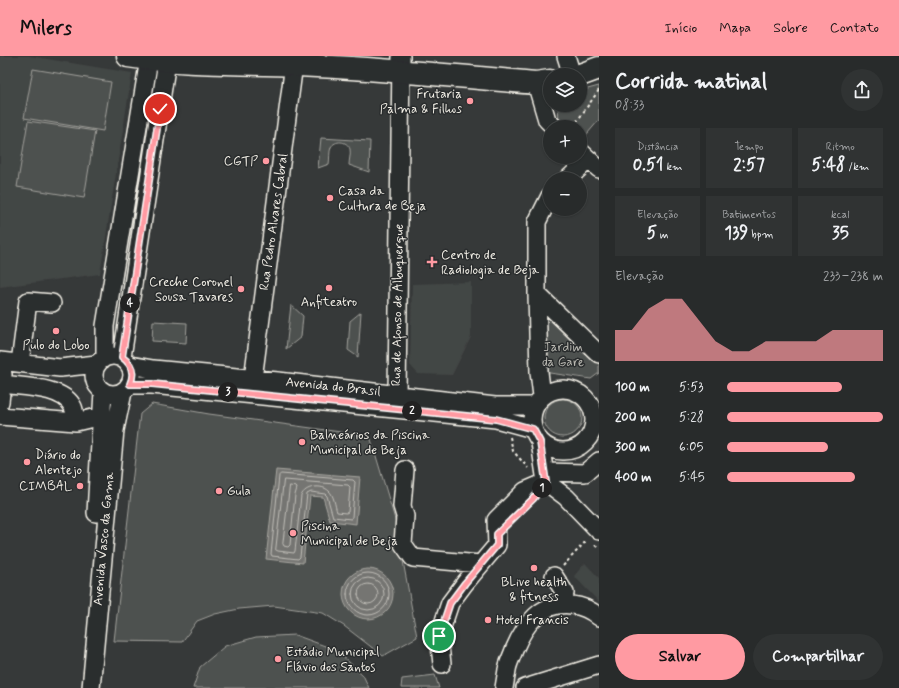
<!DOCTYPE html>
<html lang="pt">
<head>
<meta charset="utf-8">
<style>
  :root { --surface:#282b2b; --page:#303333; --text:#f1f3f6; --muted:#a5a7a9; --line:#444747; --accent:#ff9aa2 }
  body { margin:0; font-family:Mynerve,sans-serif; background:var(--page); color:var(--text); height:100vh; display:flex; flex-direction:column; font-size:15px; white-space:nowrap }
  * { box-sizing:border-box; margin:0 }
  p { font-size:13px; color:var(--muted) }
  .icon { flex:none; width:22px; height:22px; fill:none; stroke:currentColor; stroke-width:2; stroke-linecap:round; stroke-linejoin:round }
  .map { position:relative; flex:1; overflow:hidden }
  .drawer { display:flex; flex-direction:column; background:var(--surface); width:300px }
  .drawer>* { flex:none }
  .buttons { position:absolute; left:543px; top:12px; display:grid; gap:8px }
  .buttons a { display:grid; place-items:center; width:44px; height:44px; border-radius:50%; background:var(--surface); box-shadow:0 1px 3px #0004,0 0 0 1px var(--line); font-size:20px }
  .pin { position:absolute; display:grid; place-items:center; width:34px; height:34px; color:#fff; margin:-17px; border:2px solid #fff; border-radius:50%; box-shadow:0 1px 4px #0007 }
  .km { position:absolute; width:20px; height:20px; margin:-10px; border-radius:50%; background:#222; color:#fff; font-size:11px; line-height:20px; text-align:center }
  .round { display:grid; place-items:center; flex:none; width:42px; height:42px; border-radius:21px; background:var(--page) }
  .headline { display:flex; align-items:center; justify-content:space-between; height:68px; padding:0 16px }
  h1 { font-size:22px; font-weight:800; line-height:30px }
  .figures { display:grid; grid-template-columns:repeat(3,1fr); gap:6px; height:68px; padding:4px 16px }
  .figures div { display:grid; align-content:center; border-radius:0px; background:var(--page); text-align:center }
  .figures b { font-size:17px; font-weight:800 }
  .figures small { font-size:11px; font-weight:400 }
  .figures p { font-size:11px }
  .chart { height:112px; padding:8px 16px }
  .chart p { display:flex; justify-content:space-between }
  .chart svg { width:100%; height:72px; margin-top:4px; fill:var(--accent); opacity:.7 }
  .primary-button { display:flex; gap:8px; margin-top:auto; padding:8px 16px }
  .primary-button a { flex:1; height:46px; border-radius:24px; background:var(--accent); color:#111; font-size:16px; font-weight:800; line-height:46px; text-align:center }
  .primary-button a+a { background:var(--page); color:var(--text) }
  ul { padding:0 16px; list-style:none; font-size:13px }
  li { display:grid; grid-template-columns:64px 48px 1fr; align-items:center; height:30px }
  li i { height:10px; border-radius:5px; background:var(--accent) }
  header { display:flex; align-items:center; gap:24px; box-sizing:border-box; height:56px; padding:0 20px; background:var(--accent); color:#111 }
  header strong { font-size:19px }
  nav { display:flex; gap:22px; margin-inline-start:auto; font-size:14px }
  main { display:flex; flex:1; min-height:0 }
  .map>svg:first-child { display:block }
  .built { fill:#434645 }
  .green { fill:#4e514f; stroke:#a1a19c }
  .water { fill:#757572; stroke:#a8a7a1 }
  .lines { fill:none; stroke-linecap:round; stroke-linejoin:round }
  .shore { stroke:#c1bfb9; stroke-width:1 }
  .minor-casing { stroke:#f4f1e8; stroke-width:20 }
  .major-casing { stroke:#f4f1e8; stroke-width:25 }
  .path { stroke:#f4f1e8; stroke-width:2; stroke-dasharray:3 3; stroke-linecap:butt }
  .minor { stroke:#2a2d2e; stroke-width:17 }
  .major { stroke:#2a2d2e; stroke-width:22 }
  .route-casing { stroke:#fff; stroke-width:8 }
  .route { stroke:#ff9aa2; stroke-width:5 }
  .poi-dot { fill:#ff9aa2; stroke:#2a2d2e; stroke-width:1.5 }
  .labels { text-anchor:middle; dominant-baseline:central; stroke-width:3; stroke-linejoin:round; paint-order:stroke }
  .poi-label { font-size:13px; fill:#f4f1e8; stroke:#2a2d2e; text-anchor:start }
  .street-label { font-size:13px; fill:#f4f1e8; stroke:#2a2d2e }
  .park-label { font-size:13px; fill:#bab9b2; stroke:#2a2d2e }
</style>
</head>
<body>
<header>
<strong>Milers</strong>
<nav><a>Início</a><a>Mapa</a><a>Sobre</a><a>Contato</a></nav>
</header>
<main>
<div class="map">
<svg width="599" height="632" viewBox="0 0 599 632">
  <rect width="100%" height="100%" fill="#363939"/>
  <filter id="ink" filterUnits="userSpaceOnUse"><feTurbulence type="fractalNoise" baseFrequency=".025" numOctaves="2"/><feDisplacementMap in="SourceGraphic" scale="8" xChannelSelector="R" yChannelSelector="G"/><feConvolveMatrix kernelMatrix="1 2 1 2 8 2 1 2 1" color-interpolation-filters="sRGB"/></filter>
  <g filter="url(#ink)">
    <path class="built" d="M0,0h29l103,17 -32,201 -100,13z
      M471,226v55l-19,38 -34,-1 -8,-9 2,-81z
      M585,507l14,15v24l-25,-26z"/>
    <path class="green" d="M33,13l78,13 -8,49 -79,-13z
      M599,30v34l-18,21 -1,-1v-13h-16l-5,-5 -1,-17h22v-14z
      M28,65l67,10 -11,67 -67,-11z
      M321,82l49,3 -1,31 -20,-7c0,-5 2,-11 1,-16 -3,-9 -15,-9 -19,-2 -2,5 -1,12 -2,17l-11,4z
      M291,249l12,11 -2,21 -15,12z
      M542,250l57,53v14l-8,6 -48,-7z
      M361,256l-3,45 -10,-7 2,-29z
      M153,265l34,2 -1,20 -34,-2z
      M544 362a19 19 0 1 1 38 0a19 19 0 1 1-38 0Z
      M152,348l57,10 161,22 26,87 21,114 -34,19 -39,-30 -21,-13 -49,-7 -35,3 -24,5 -18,7 -15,21 -68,-1 26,-227z
      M295,579l41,15 27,25 6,13h-176l7,-21 25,-21 31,-9z
      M435,619l4,13h-38l1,-9z"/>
    <path class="water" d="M276,414l84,7 -4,47 -26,-3 -7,-24 -13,-1 -7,67 -37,-4z
      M343 538a25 25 0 1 1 50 0a25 25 0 1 1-50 0Z"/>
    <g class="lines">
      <path class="shore" d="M281,418l72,6 2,2 -3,35 -1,2 -18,-2 -6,-21 -2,-2 -14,-2 -4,2 -7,63 -2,2 -26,-3 -1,-2 8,-78z
        M284,424l64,5 2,2 -2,25 -2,1 -9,-1c-2,-6 -3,-17 -8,-21 -7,-7 -24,-5 -28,5l-6,55 -1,2 -16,-2 -2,-1z
        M290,430l6,1 1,1 -2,7 -5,50 -2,2 -4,-1 -1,-2z
        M347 538a21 21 0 1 1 42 0a21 21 0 1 1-42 0Z
        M352 538a16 16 0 1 1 32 0a16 16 0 1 1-32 0Z
        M358 538a10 10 0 1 1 20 0a10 10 0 1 1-20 0Z"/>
      <defs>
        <path id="minor" d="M566,0l6,19
          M536,27l11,37 7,7
          M580,95l19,18
          M568,123l21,-20
          M537,238l62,60
          M94 319a19 19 0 1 1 38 0a19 19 0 1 1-38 0Z
          M105,301v-31l44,-267
          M122,301l45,-296
          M0,305l60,7 37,-4
          M20,307l8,-62 24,2
          M130,309l23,4 125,12 217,25h40
          M253,323l42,-323
          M2,328c20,3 61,2 71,23 2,4 2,11 3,15
          M130,329h22l344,34 37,10
          M532 364a31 31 0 1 1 62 0a31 31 0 1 1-62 0Z
          M397,338l4,-338
          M542,340l-3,-24 -2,-78v-72l13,-26
          M0,346l3,-28
          M0,360l76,6 25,-6
          M540,386l6,40 20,15 33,34
          M405,414l-3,36 3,10 -2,28 10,14 67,6
          M545,416l40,1 14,-12
          M96,457l7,-122
          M554,520l11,17 -3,11
          M442,608l-3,-28 11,-33 15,-20 32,-38 -1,-25 29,-29 21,-9
          M91,632l24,-258 8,-38
          M504,632c1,-6 2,-12 3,-18 1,-7 5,-14 7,-20 11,-26 27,-49 58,-45 11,1 19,5 27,12
          M525,632l74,-23"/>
        <path id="major" d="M128,0c55,8 111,7 166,9 81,3 162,11 242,18l14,-2
          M580,19l19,-7"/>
      </defs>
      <use href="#minor" class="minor-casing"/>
      <use href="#major" class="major-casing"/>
      <path class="path" d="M573,71l26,-37
        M510,381l3,14 15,17
        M595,489l4,4
        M563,510l24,-26"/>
      <use href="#minor" class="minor"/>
      <use href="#major" class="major"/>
    </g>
  </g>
  <g class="lines" filter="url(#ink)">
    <defs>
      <path id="route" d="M160,53l-38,248c10,7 13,16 8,27h22l344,35 37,10 7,13 6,40 -13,17 -36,35v11l-32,38 -15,20 -11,33"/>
    </defs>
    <use href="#route" class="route-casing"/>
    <use href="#route" class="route"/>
  </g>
  <g class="poi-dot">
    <circle cx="470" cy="45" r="4"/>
    <circle cx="266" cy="105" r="4"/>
    <circle cx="330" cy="142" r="4"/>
    <path d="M430 200h4v4h4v4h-4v4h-4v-4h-4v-4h4z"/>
    <circle cx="329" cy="232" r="4"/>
    <circle cx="241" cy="233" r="4"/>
    <circle cx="56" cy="275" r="4"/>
    <circle cx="302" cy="386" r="4"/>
    <circle cx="27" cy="406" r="4"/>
    <circle cx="80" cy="430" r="4"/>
    <circle cx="219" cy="435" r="4"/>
    <circle cx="293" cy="477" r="4"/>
    <circle cx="534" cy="512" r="4"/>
    <circle cx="488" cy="564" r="4"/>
    <circle cx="278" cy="603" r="4"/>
  </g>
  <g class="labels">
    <g class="poi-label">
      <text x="462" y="38" text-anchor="end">Frutaria<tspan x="462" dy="15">Palma &amp; Filhos</tspan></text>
      <text x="258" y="105" text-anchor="end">CGTP</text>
      <text x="338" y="135">Casa da<tspan x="338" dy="15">Cultura de Beja</tspan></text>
      <text x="441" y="199">Centro de<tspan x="441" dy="15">Radiologia de Beja</tspan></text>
      <text x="233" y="226" text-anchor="end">Creche Coronel<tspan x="233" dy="15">Sousa Tavares</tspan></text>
      <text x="329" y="246" text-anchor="middle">Anfiteatro</text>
      <text x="56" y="289" text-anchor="middle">Pulo do Lobo</text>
      <text x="310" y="379">Balneários da Piscina<tspan x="310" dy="15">Municipal de Beja</tspan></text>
      <text x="35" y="399">Diário do<tspan x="35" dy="15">Alentejo</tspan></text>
      <text x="72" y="430" text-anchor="end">CIMBAL</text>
      <text x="227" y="435">Gula</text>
      <text x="301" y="470">Piscina<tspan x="301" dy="15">Municipal de Beja</tspan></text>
      <text x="534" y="526" text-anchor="middle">BLive health<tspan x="534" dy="15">&amp; fitness</tspan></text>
      <text x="496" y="564">Hotel Francis</text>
      <text x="286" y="596">Estádio Municipal<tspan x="286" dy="15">Flávio dos Santos</tspan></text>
    </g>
    <g class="street-label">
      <text transform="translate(274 166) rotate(-82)">Rua Pedro Alvares Cabral</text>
      <text transform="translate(398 249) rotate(-89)">Rua de Afonso de Albuquerque</text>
      <text transform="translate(333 331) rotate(6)">Avenida do Brasil</text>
      <text transform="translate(104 483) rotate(-85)">Avenida Vasco da Gama</text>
    </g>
    <g class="park-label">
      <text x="563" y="291">Jardim<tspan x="563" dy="15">da Gare</tspan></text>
    </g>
  </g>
</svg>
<div class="buttons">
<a><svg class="icon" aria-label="layers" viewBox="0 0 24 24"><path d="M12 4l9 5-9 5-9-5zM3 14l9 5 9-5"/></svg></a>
<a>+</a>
<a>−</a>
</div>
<div class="pin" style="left:439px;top:580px;background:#1e9e55"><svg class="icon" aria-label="arrive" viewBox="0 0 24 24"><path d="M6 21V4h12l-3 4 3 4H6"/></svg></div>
<div class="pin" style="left:160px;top:53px;background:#d93025"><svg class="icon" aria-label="check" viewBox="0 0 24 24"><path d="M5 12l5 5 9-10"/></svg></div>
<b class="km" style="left:542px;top:432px">1</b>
<b class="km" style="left:412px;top:355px">2</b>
<b class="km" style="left:228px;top:336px">3</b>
<b class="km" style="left:130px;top:247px">4</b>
</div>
<section class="drawer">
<div class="headline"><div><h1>Corrida matinal</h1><p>08:33</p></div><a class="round"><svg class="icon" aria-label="share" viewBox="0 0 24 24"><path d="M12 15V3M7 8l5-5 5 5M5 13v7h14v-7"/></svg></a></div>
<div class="figures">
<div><p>Distância</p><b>0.51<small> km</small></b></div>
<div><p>Tempo</p><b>2:57</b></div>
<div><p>Ritmo</p><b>5:48<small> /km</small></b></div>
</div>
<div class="figures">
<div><p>Elevação</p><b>5<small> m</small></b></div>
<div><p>Batimentos</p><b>139<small> bpm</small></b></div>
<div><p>kcal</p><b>35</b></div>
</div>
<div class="chart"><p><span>Elevação</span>233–238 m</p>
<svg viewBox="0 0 160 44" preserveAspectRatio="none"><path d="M0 44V25L10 25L20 12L30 6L40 6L50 19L60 32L70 38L80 38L90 32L100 32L110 32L120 32L130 25L140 25L150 25L160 25V44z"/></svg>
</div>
<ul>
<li><b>100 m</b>5:53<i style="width:74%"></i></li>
<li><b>200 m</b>5:28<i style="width:100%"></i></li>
<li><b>300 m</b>6:05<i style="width:65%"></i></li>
<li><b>400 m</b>5:45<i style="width:82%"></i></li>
</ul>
<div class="primary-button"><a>Salvar</a><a>Compartilhar</a></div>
</section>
</main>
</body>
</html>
